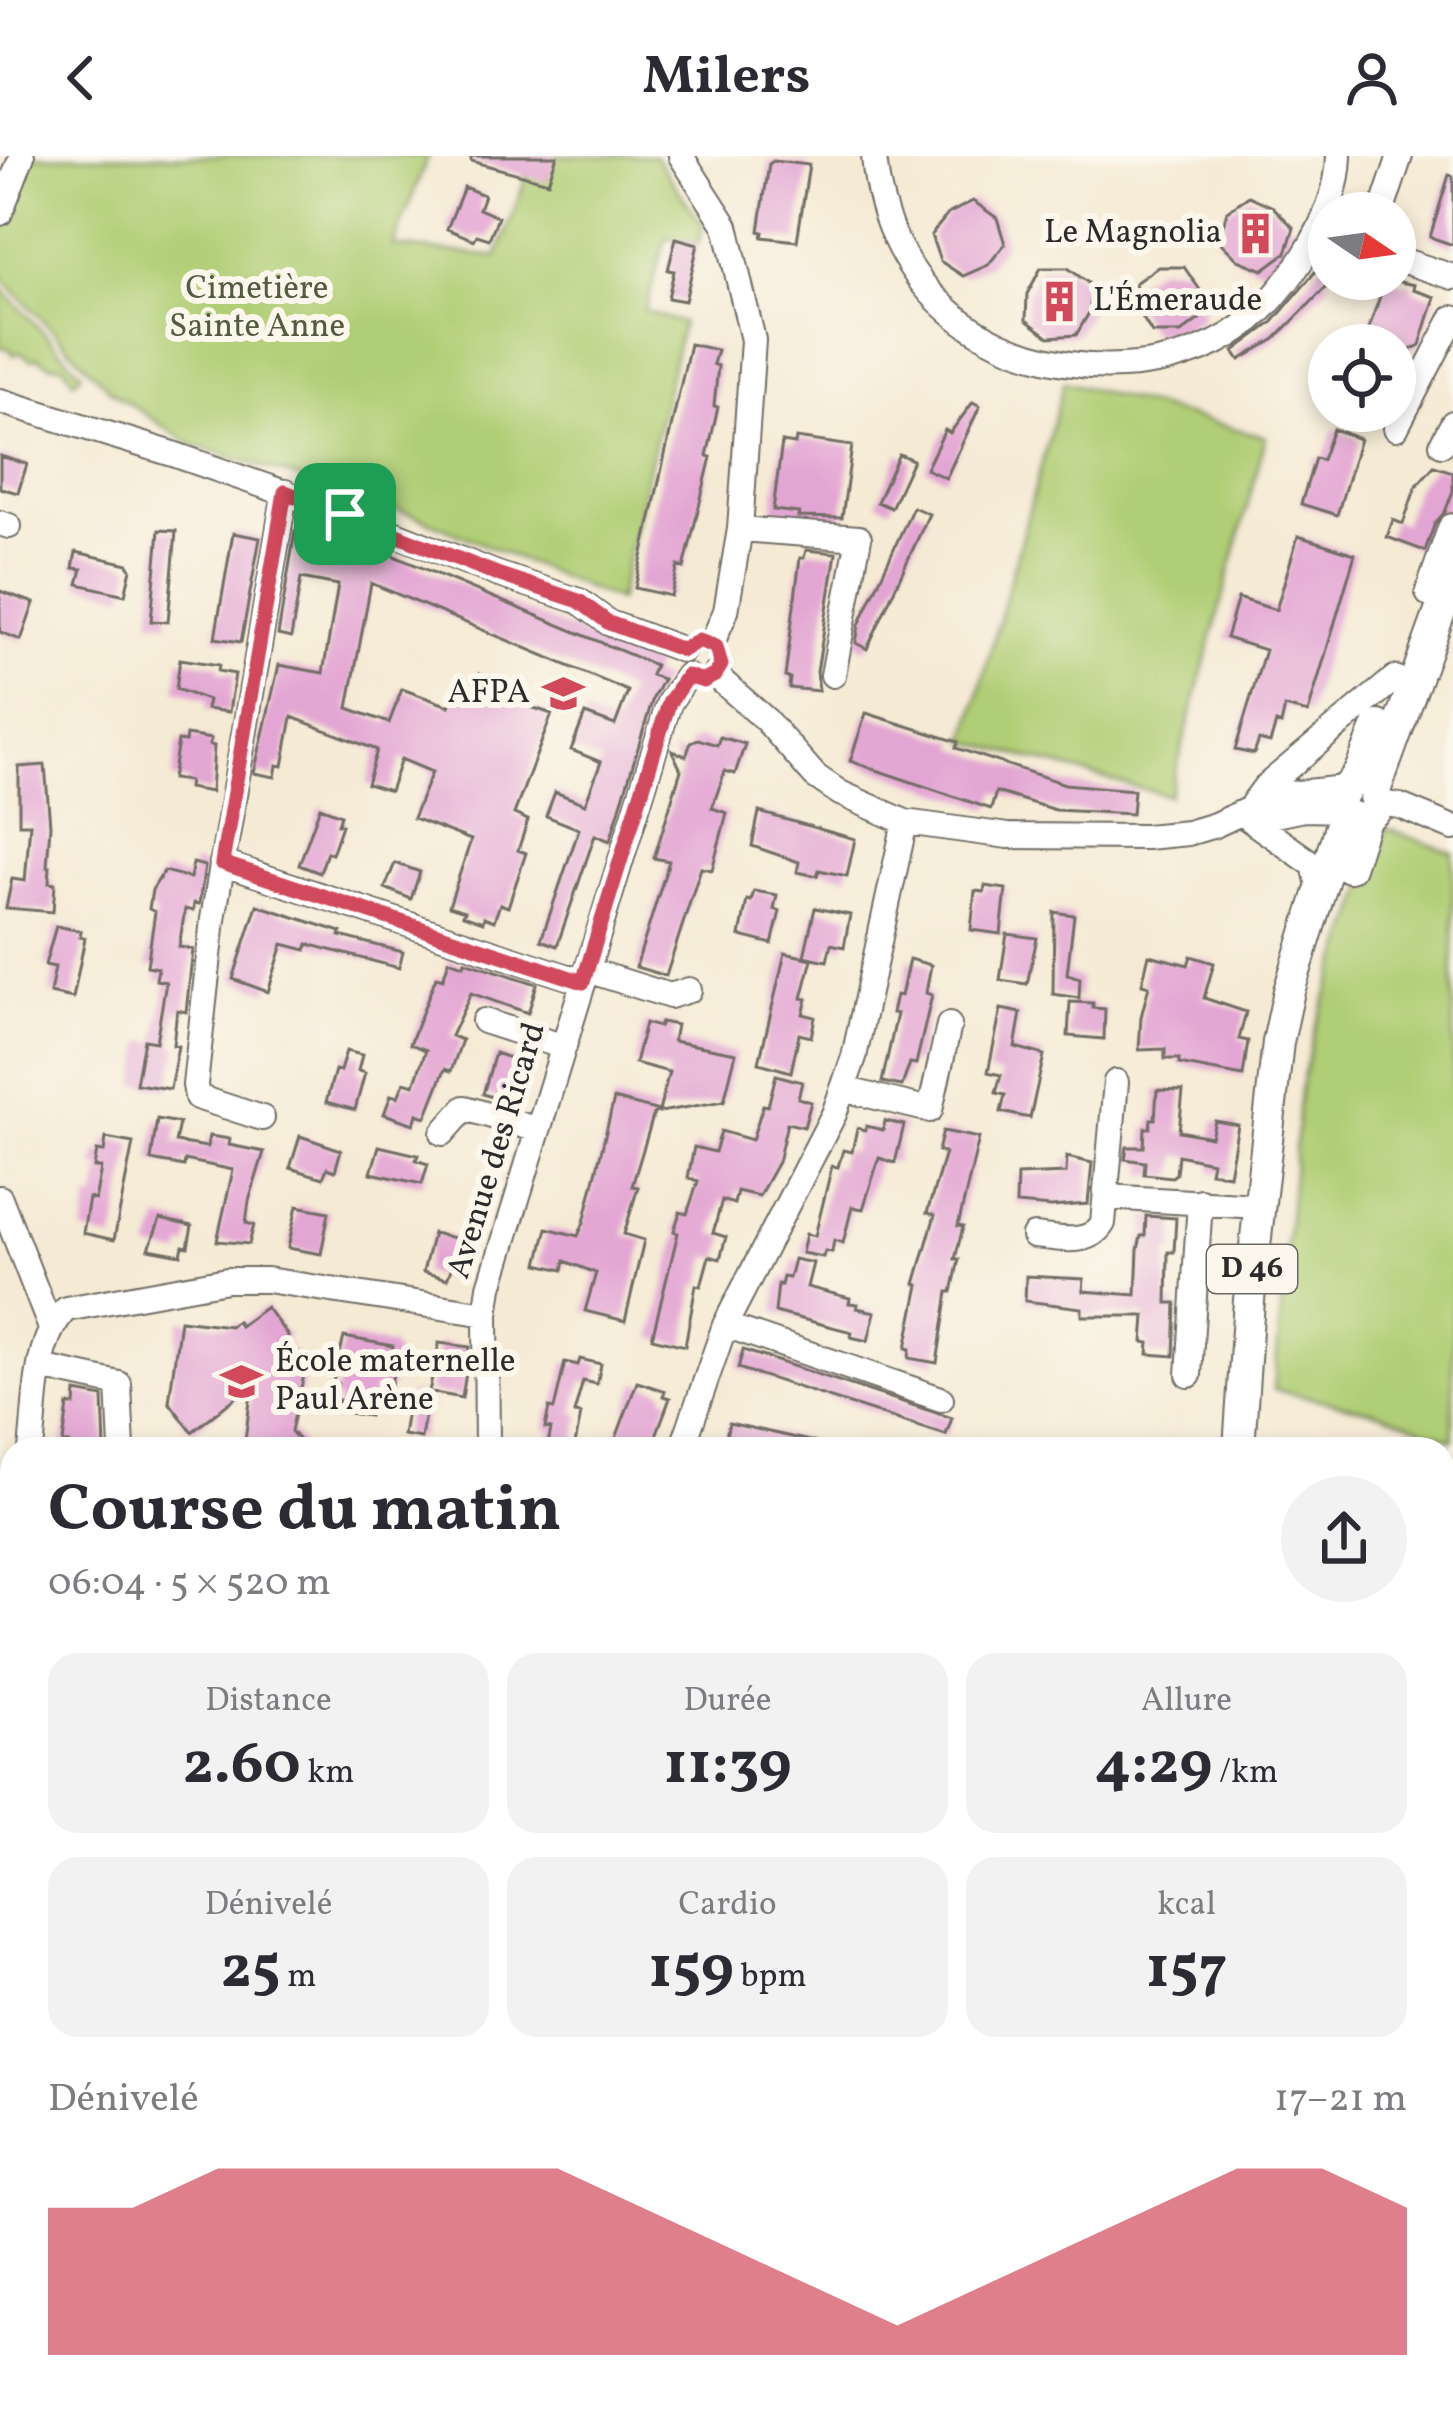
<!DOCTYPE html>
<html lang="fr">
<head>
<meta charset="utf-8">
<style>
  :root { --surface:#fff; --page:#f2f2f3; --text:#2b2b33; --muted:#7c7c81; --accent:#d1495b }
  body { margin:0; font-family:Vollkorn,serif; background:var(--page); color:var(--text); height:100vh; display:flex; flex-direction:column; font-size:45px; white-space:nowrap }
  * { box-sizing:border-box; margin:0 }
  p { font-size:39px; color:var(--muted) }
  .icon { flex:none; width:66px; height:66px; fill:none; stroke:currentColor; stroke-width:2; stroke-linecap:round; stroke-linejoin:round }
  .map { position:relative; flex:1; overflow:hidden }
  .details { position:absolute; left:0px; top:1281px; width:1455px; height:975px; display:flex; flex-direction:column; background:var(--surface); border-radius:36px 36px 0 0; box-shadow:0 6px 18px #0003 }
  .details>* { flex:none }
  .needle { width:78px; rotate:103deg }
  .fabs { position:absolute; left:1308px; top:36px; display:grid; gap:24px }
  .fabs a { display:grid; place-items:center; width:108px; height:108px; border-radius:50%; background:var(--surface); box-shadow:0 6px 18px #0003; font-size:60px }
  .pin { position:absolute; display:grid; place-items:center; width:102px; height:102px; color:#fff; margin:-51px; border-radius:24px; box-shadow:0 6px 18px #0006 }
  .round { display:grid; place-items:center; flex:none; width:126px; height:126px; border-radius:63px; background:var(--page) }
  .head { display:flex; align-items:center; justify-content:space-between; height:204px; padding:0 48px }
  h1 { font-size:66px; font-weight:700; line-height:90px }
  .metrics { display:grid; grid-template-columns:repeat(3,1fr); gap:18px; height:204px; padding:12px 48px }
  .metrics div { display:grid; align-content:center; border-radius:30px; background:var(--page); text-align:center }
  .metrics b { font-size:60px; font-weight:700 }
  .metrics small { font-size:33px; font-weight:400 }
  .metrics p { font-size:33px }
  .chart { height:336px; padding:24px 48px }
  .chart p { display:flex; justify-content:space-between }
  .chart svg { width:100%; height:216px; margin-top:12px; fill:var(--accent); opacity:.7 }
  header { display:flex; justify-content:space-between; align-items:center; height:156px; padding:0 48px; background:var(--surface); font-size:54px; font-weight:700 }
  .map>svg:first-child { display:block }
  .green { fill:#b0ce75; stroke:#6e7c50; stroke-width:3 }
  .building { fill:#e3a5d3 }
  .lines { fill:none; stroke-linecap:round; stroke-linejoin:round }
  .minor-casing { stroke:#726e66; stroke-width:28 }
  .major-casing { stroke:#726e66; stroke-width:34 }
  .minor { stroke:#fff; stroke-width:24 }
  .major { stroke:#fff; stroke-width:30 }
  .route-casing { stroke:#fff; stroke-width:24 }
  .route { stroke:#d1495b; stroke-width:15 }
  .labels { text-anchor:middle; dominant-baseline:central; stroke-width:12; stroke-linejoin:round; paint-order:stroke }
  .shield { fill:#fbf7ec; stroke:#696865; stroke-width:3 }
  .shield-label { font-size:30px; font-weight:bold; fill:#2b2b2b }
  .poi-label { font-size:33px; fill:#2b2b2b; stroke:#fbf7ec; text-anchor:end }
  .park-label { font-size:33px; fill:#535c41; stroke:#fbf7ec }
  .street-label { font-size:33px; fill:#2b2b2b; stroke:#fbf7ec }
</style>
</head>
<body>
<header><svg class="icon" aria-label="back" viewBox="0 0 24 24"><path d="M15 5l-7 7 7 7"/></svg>Milers<svg class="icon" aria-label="person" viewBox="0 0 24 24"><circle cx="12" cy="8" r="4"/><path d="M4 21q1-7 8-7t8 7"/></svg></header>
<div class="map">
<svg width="1453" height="2254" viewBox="0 0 1453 2254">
  <rect width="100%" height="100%" fill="#fbf7ec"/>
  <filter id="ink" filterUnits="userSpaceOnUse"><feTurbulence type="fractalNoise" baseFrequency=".00833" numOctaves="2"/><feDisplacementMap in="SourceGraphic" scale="24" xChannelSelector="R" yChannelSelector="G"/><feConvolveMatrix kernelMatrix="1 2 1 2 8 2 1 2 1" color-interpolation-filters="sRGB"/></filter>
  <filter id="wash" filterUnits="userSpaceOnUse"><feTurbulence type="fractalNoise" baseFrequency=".004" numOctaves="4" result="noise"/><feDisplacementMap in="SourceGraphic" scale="48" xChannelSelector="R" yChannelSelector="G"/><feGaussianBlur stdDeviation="2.7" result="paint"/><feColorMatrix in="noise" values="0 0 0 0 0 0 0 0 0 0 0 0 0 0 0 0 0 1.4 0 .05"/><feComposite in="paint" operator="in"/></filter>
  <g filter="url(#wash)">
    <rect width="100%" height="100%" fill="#f5ead4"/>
    <path class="green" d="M27,0h401l-35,90 104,11 37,-101h121l48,70 -5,18 -32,-7 -21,74 37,12 -64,278 -204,-86 -224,-71 -79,-53 -111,-115v-44z
      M0,131l82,86 -8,8 -11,-16h-12l-14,-8 -5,3 -12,-8 -6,3 -4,-6 -10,-2z
      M1064,226l202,55 -97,359 -203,-55z
      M1386,672l67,25v587l-75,-28 -104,-22 26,-300 14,-58z
      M352,2244h456l-4,10h-454z"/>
    <g id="blocks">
      <path class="building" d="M471,0h86l-9,26 -77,-21z
        M773,5l36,4 -12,76 -35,-4 1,-5 -4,-1 10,-67z
        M1449,19l4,1v69l-23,-8z
        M464,31l20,8 -5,14 19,8 -9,22 -12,-4 -3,5 -27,-11z
        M1249,40l24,11 21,21 -8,25 -23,17 -25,-10 -19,-19 8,-30z
        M973,45l24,17 8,26 -17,21 -25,11 -23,-15 -9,-26 17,-21z
        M676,82l22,6 -13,57 -17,-3 6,-27 -6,-1z
        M1326,103l2,26 -53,54 -35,21 -6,-9 38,-28z
        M1158,111h26l16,23 3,26 -22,17h-29l-13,-21 -4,-29z
        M1041,112h27l23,17 -1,26 -14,24 -27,2 -23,-17 1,-26z
        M1386,123l28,6 -1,5 22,7 -15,48 -12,6 -9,30h-4v-36h-32z
        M690,188l27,6 -4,14 5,2 -4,40 4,1 -11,49 4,1 -27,111 -6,-2 -7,30 -36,-8z
        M973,246l7,4 -34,72 -20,-9 19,-39 5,3z
        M1333,273l27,10 -23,76 -36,-11 14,-46 7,2z
        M796,282l56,8 -10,72 -44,-1 1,-4 -26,-3 9,-68 13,2z
        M899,298l14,6 -22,48 -14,-6z
        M0,300l27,8 -9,29 -18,-5z
        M1434,310l19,6v19l-8,21 -10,11 -10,28 -38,-14 6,-17 10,4 13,-38z
        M913,351l16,7 -62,135 -11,-6 3,-18z
        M159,374l17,1 -8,91 -17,-1z
        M295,375l34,11 46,6 280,117 -4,10 12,4 -10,19 -43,143 -15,-6 -38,111 -16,-6 38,-111 -33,-13 9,-24 30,12 16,-42 -30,-12 14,-36 30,11 13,-34 -257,-108 -23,125 41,15 13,-34 47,17 11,-29 15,5 4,-8 26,10 -4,10 29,8 -2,4 24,8 -38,100 14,6 -10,30 8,3 -18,54 -8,-3 -6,17 -10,-4 -1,5 -20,-7 2,-4 -16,-5 22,-66 -58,-22 19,-46 -31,-13 -11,32 -23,-7 10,-34 -85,-33 -9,49 -6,-1 -2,12 -21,-4 25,-108 44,8 15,-88 -37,-7 -10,60 -13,-3z
        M233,377l27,5 -19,104 -26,-4z
        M1298,380l57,18 -4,14 -43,145 -23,-6 -4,18 -5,-2 -6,20 -11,-3 -5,14 -19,-4 30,-100 -39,-12 12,-40 38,12z
        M806,394l30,3 -19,119 2,19 -30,-3 1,-10 -5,-1 15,-119h4z
        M76,396l52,12 3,5 -6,26 -47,-11 4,-15 -9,-1z
        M0,435l34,12 -13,37 -21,-8z
        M180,503l39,6 -1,6 17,3 -6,38 -23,-3 2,-9 -32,-11z
        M866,557l92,29 -2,6 109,36 69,6 -2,24 -77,-4 -59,-18 -5,17 -141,-48z
        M186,579l25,4 -2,6 5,1 -3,46 -23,-4 1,-7 -17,-2 6,-38 7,1z
        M720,581l25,7 -10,30 -10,-3 -13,37 15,5 -15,57 -11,-2 -35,108 -30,-9 33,-106 -15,-3 27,-88 -9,-19 14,5 5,-14 7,-3 19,6z
        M45,609l5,60 -3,42h3l-1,16 6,1 -2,28 -47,-4 6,-29 13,2 5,-57h-11v-57z
        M320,651l21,8 -3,9 4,1 -10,29 -5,-2 -7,21 -21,-8z
        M759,656l96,27 -8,37 -28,-6 -2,6 -20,-4 2,-10 -47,-16z
        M193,707l12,3 -6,38 -5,-1 -1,8 -8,-2 -6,38 14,2 -7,63 -9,-2 -4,35 5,1 -8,43 -34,-5 8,-44 12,2 10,-60 -10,-2 2,-12 -11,-2 8,-54 -6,-3 3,-19 12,-19 26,7z
        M395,707l25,9 -9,27 -26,-11z
        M985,730l21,3 -5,45 -30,-4 4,-39 9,1z
        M754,735l23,4 -3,14 6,2 -8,33 -32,-8 7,-36 4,1z
        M257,749l84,27 -1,4 63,16 -4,16 -91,-24 -2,6 -23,-6 -15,48 -35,-13z
        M815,752l35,7 -6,32 -13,-3 -4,17 -23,-5z
        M1054,756l20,3 -7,59 13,4 -1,20 -26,-4z
        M56,770l25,5 -1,6 5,1 -12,60 -23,-5 5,-26 -10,-2z
        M1007,778l30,4 -10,46 -27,-4z
        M785,797l27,6 -10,39 5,1 -4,15 12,3 -4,20 -12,-3 -8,38 -32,-9z
        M1149,799l39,10 3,-9 23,7 -10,35 42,14 -7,27 9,2 -5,35 -64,-12v-5h-14v-10l-26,1 2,-33 8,-31 -7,-2z
        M909,803l22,6 -5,28 6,2 -16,69 -6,-1 -8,23 -20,-4 15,-68 -5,-1 4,-18 5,1z
        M449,804l15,5 1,-4 72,23 -9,29 -57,-20 -20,43 11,4 -11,31 -6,-2 -19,48 -9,-3 -3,10 -30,-10 7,-19 7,2 6,-15 10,3 12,-35 -16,-6 26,-67 7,2z
        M1070,846l23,1v5l12,1 -1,30 -36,-3z
        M1001,853l20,4 -6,34 29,8 -14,63 -29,-6 4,-17 -9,-2 5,-18 -13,-3z
        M661,866l15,3 -3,16 63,12 -12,48 -70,12 -22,73 6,1 -14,47 20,6 -19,81 -40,-10 11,-38 -31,-12 -2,9 -25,-6 9,-36 31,8 6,-14 30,-123 45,12 10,-39 -34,-9 10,-40 14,4z
        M346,895l16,4 -4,16 7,2 -10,37 -29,-8 9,-32 5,1z
        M495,897l31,11 -13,40 -30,-10z
        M776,919l26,7 -4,16 13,4 -7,25 -17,-4 -9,39 -19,34 -22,-5 -3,13 -12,-4 -9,33 13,4 -6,22 -11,-3 -8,30 -5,-1 -11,61 -33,-8 26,-105 -4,-2 6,-19 7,2 11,-33 -10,-3 6,-31 21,5 6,-21 31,9 11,-35 5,1z
        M1157,934l26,1 -4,40 32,6 4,-16 23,4 -9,50 -19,-3 2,-10 -34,-7 -2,19 -4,3 -28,-3 1,-12 -20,-3 2,-12h17l1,-19h5l1,-9h4z
        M157,963l22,4 -4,19 32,5 2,-11 21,3 -1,6 35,7 -15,49 -3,22 8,2 -5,19 -32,-3 16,-71 -48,-10 -1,6 -33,-6z
        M885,965l19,4 -9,38 -16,-5 -16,51 -11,-2 -9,36 -9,-3 -2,12 -7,-1 -2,6 -21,-4 4,-19 9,2 17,-70 6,1 5,-17 9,2 5,-24 8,2 1,-4 17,4z
        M943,975l36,7 -21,88 5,1 -8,32h4l-7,33h-4l-11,71 -28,-5 1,-9 -4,-1 13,-63 -4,-1 20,-69 -8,-2 18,-60 -7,-2z
        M300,980l41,14 -6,21 -8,-3 -4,10 -33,-10z
        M106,982l27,5 -19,97 -31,-7 6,-35 6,2 6,-32 -7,-1 3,-16 7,1z
        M379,990l39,9 -2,5 12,4 -6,20 -51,-11z
        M1067,1001l25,6 -4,41 -37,3 -35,-3 1,-29 49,-2z
        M297,1050l32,6 -8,42 -33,-6z
        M1146,1060l30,2 -2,34h-6l-1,51h9l-2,53 -26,-2 1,-11 -6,-1 2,-26h-63v-8l-57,-7 1,-25 58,3 -1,12 53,4 2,-45 3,-14h4z
        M160,1063l32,7 -4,21 -5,-1 -2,9 -32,-6z
        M433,1077l30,7 -16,39 -24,-7z
        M794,1103l19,4 -6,24 43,11 -1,5 9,1 -1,4 18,4 -7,29 -17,-4 1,-5 -77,-20 3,-28 3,1 2,-8 6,1z
        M266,1151l22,29 -5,4 15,19 -2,14 8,2 -13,56 15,18h-62l8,-64 -60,47 -23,-30 11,-82 50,6 7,-5 3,5z
        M344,1181l49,9 -1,4 5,1 -7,39 -16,-2 -5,28 -32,-5 2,-11 -5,-1 4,-16 -5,-1z
        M439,1187l31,4 -8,51 -33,-6z
        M743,1194l209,68 -6,17 -208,-67z
        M580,1203l21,5 -4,20 -14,-3 -9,32 7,1 -7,35h-27l4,-20 -6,-1 4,-20 5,1 11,-47 13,3z
        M637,1226l28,9 -2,5 7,2 -19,51h-39z
        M76,1236l27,5 2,52h-35v-5l-7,-1 5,-38h7z
        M410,1237l18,4 -7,41 -18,-3z
        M729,1267l85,19v7h-91z"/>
    </g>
  </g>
  <g filter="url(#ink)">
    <use href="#blocks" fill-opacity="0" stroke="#726e66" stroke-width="3"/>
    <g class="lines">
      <defs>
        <path id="minor" d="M681,0l45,70 27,114 -13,189 -14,82 -14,32
          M874,0c11,135 117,217 249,210 41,-2 87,-15 120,-40 24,-18 44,-44 60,-68 19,-30 35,-66 36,-102
          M0,57l22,-57
          M1381,57l19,-57
          M1395,102l58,19
          M0,245l173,53 172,60 152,60 82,27 30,22 74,27
          M1396,272l57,-110
          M1442,288l11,-21
          M0,367l9,3
          M740,373l119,9 -26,137
          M715,519l51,45 49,56 25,17 65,29 103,14 138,1 42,-4 27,-8 64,-30 65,-7
          M1253,647l12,-16 130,-109
          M1378,647l22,3 53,22
          M1250,664l64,45 6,24
          M1251,664l53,-11 37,1
          M222,707l361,119
          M587,814l83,26 19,-6
          M484,865l80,26
          M843,933l87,21 19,-85
          M262,962l-65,-21 -2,-12 18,-166 72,-427
          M443,977l22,-25 73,22
          M1106,1041l152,9
          M0,1042l50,128
          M1034,1080c24,2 55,11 69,-13l13,-141
          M725,1169l216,74
          M41,1211l78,17 3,65
          M1189,1219l11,-174
          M31,1293c6,-46 2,-106 35,-140l161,-29h40l219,34
          M487,1293l-1,-135 4,-27 179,-584 18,-27
          M682,1293l43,-124 109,-211 20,-57 51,-235
          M10,1462l2,-18
          M1443,1625l10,-17
          M0,1788v25
          M0,1938l12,3
          M1443,2007l10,7
          M0,2073l12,4
          M211,2244l15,10"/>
        <path id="major" d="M1431,436l22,-63
          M1361,664l-17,-6 -5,-16 20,-25 19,-47
          M1349,711l16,-48 11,-9 -1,-19 78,-215
          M1239,1293l10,-149 29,-258 11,-51 55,-177
          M844,2254l5,-10
          M876,2254l5,-10"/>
      </defs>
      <use href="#minor" class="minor-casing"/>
      <use href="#major" class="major-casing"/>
      <use href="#minor" class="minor"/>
      <use href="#major" class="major"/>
    </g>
  </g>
  <g class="lines" filter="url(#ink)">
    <defs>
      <path id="route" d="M285,336l212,82 82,27 30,22 74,27 16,-10 17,7 5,18 -6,10 -11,6 -17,-5 -18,27 -86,279 -361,-119z"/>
    </defs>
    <use href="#route" class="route-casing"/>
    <use href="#route" class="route"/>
  </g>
  <defs>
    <symbol id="building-bare" viewBox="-9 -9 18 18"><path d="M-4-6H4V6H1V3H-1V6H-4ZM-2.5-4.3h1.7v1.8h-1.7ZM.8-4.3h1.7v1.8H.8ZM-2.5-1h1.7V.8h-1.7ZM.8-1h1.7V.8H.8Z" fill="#d1495b" stroke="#fbf7ec" stroke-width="2.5" paint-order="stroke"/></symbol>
    <symbol id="university-bare" viewBox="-9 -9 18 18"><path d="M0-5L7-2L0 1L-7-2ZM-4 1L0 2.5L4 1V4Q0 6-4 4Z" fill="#d1495b" stroke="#fbf7ec" stroke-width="2.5" paint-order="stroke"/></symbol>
    <symbol id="school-bare" viewBox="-9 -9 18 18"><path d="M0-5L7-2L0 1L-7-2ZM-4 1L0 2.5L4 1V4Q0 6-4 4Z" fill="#d1495b" stroke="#fbf7ec" stroke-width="2.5" paint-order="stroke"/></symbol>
  </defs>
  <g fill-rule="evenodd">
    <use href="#building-bare" x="1226" y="48" width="59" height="59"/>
    <use href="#building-bare" x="1030" y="116" width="59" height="59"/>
    <use href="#university-bare" x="534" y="508" width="59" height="59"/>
    <use href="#school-bare" x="212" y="1196" width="59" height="59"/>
  </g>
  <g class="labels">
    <rect class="shield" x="1207" y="1089" width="90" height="48" rx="9"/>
    <g class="shield-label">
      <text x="1252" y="1113">D 46</text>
    </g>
    <g class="poi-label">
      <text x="1222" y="78">Le Magnolia</text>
      <text x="1093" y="146" text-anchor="start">L'Émeraude</text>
      <text x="530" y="538">AFPA</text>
      <text x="275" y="1207" text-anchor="start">École maternelle<tspan x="275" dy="38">Paul Arène</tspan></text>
    </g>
    <g class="park-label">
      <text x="257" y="134">Cimetière<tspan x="257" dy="38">Sainte Anne</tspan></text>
    </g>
    <g class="street-label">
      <text transform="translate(498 995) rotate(-73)">Avenue des Ricard</text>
    </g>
  </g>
</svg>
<div class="fabs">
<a><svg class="needle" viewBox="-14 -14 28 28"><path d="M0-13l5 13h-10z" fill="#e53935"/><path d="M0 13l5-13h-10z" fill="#7c7c81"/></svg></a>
<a><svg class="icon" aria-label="locate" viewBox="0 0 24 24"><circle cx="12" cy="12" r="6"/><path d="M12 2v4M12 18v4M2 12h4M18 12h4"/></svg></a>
</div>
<div class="pin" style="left:345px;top:358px;background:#1e9e55"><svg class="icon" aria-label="arrive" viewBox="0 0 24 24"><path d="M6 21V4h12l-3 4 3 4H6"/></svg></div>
<section class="details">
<div class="head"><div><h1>Course du matin</h1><p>06:04 · 5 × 520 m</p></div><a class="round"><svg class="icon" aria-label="share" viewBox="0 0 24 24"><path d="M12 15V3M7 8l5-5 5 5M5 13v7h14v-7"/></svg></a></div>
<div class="metrics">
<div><p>Distance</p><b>2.60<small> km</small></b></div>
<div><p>Durée</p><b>11:39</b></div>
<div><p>Allure</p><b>4:29<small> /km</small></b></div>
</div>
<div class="metrics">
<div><p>Dénivelé</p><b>25<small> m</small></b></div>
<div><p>Cardio</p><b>159<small> bpm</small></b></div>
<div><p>kcal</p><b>157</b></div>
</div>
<div class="chart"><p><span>Dénivelé</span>17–21 m</p>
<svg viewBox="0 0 160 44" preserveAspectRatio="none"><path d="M0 44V14L10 14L20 6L30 6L40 6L50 6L60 6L70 14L80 22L90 30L100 38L110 30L120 22L130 14L140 6L150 6L160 14V44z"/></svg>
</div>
</section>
</div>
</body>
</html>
